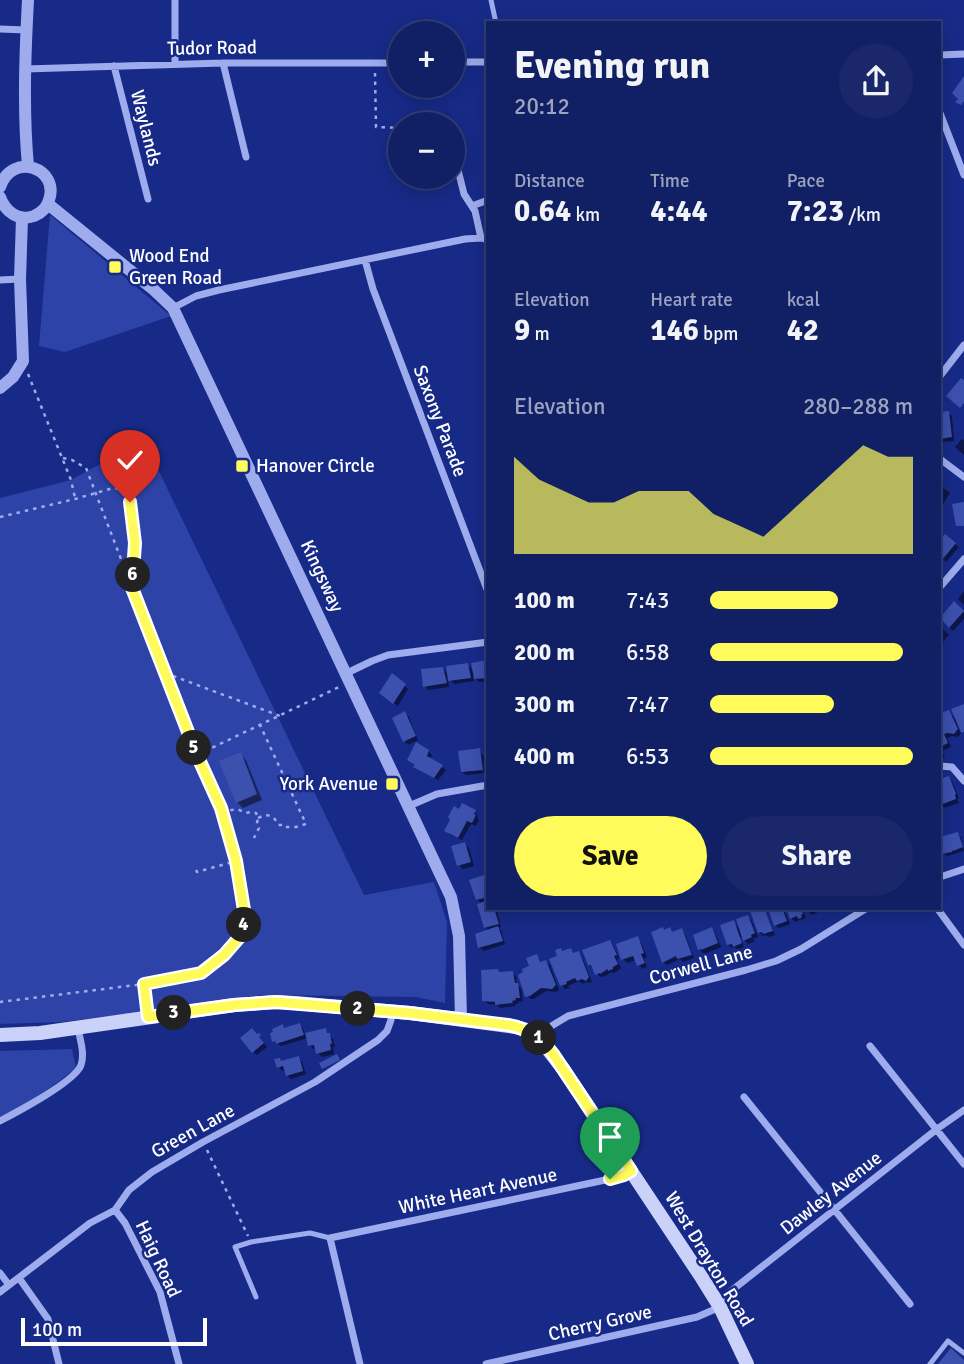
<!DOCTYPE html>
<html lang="en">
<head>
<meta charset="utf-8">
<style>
  :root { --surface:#112065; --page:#1a286b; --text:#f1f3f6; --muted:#9ca3bf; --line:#303e79; --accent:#fffb5a }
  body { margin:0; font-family:Signika,sans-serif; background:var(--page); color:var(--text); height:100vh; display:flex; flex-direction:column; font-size:26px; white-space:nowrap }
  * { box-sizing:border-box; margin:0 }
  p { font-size:23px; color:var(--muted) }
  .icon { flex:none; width:38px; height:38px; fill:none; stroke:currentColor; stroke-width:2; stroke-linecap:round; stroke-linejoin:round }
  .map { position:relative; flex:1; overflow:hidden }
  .side { position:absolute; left:486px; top:21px; width:455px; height:889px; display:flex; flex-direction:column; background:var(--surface); border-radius:0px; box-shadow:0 4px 18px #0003,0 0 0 2px var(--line) }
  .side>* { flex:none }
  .tools { position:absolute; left:388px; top:21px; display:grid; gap:14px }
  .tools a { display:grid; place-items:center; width:77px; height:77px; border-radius:50%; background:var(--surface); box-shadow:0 4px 18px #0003,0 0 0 2px var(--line); font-size:35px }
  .scale { position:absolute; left:21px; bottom:18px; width:186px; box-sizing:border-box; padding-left:7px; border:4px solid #fff; border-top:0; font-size:19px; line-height:24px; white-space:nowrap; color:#fff; -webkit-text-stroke:5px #172a87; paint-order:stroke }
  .pin { position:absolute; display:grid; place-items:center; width:60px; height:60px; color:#fff; margin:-72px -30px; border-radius:50% 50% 50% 0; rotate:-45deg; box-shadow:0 0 7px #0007 }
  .pin .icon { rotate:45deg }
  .km { position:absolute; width:35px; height:35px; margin:-18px; border-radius:50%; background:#222; color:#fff; font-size:19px; line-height:35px; text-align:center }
  .round { display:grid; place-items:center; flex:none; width:74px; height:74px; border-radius:37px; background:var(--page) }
  .head { display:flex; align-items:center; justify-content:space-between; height:119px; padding:0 28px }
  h1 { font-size:38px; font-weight:700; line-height:52px }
  .stats { display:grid; grid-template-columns:repeat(3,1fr); gap:10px; height:119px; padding:7px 28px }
  .stats div { display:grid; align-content:center }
  .stats b { font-size:30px; font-weight:700 }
  .stats small { font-size:19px; font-weight:400 }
  .stats p { font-size:19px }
  .chart { height:196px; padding:14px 28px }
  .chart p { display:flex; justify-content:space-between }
  .chart svg { width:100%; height:126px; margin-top:7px; fill:var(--accent); opacity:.7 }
  .primary-button { display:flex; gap:14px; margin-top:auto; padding:14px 28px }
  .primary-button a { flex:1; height:80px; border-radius:42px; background:var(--accent); color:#111; font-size:28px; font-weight:700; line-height:80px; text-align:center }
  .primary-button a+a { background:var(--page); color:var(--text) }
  ul { padding:0 28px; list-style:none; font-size:23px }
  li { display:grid; grid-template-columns:112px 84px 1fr; align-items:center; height:52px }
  li i { height:18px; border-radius:9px; background:var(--accent) }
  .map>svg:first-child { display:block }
  .green { fill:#2d43a7 }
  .shadow { fill:#0007 }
  .building { fill:#3c50ae }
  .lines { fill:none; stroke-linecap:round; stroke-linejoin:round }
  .path { stroke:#9eaced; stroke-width:2.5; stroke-dasharray:3.5 5; stroke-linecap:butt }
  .service { stroke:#9eaced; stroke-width:5 }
  .minor { stroke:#9eaced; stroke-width:7 }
  .tertiary { stroke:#9eaced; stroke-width:12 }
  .secondary { stroke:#cbd2f9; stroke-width:14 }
  .route-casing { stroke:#fff; stroke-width:14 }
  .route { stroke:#fffb5a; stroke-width:9 }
  .poi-dot { fill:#fffb5a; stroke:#172a87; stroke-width:2.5 }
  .labels { text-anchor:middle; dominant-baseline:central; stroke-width:5; stroke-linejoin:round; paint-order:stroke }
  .street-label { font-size:19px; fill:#fff; stroke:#172a87 }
  .poi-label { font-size:19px; fill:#fff; stroke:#172a87; text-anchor:start }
</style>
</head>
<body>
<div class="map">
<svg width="964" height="1364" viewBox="0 0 964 1364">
  <rect width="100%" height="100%" fill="#172a87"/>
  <path class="green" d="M50,215l121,101 -106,36 -26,-6z
    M153,459l211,436 70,-13 13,40 -2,81 -29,-6 -152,-2 -59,7 -61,10 -83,10 -61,2v-526l71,-18 35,-19 8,14z
    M72,1049l4,19c-23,19 -49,36 -76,50v-67z"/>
  <path class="shadow" d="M940,413h8l4,3 2,25 -12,1 -2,-2z
    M962,439l2,1v15l-9,-8z
    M940,485l10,8 -7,11 -3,-2z
    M945,536l14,11 -13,15 -6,-6v-14z
    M964,591v14l-6,-6z
    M954,604l10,9v6l-11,12 -12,-12z
    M940,626l9,9 -9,10z
    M488,662v19l-9,1 -6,-6 1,5 -20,3 -6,-6 1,9 -21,3 -3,-4 18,-17 6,6 19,-10 6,7 -1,-8z
    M404,685l4,4 -10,17 -13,-9z
    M964,705v28l-2,-1 -4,5 -6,-1 -5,2 4,9 -9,4 3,7 -5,2v-45l8,-3 10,9z
    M405,713l4,4 9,23 -10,5 -4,-4z
    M479,750l4,6h5v13l-3,-3 1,7 -20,2 -4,-3z
    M428,751l4,4 -2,4 16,11 -8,10 -22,-13z
    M240,754l6,6 16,40 -19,8 -6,-6z
    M948,778l4,3 7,17 -2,1 2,4 -15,5 -4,-5v-22z
    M488,805v20l-2,-2 -2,-17z
    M475,812l3,4 -1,2 2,2 -3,6 -5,-2 -9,16 -12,-5 -3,-4z
    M958,834l3,3 3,14 -17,5 -4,-3 -3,-14z
    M465,844l4,4 5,18 -11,3 -4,-4z
    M483,877l5,4v27h8l5,19 -3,1 3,3 4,13 -21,7 -4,-3 -3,-13 12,-4 -3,-4 -4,-23 -5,-5z
    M751,908h13l11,27 -7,2 -2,-2 -3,1 -6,-6 1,-1z
    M770,908h13l7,16 -11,4 -4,-3z
    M788,908h14l4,10 -3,1 2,2 -4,-2 -6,3 -4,-4z
    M806,908h13l2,3 -10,4z
    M748,917l3,3 7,17 -5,2 2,2 -7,3 -8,-8 4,11 -6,3 -3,-3 -3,1 -4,-3 5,-23 9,9z
    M670,929l3,4 8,-3 4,4 9,24 -11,4 -3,-3 -13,6 -4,-3 2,-30z
    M712,929l3,4 6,14 -14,6h-4l-4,-4z
    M637,938l4,4 6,15 -3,1 3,9 -5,2 -6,-9 -9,3 -4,-4 -5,-14z
    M610,942l3,3 6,13 -2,2 4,8 -5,4 -3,1 -1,-1 -7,4 -5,1 -11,-13z
    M570,950l5,4 3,-1 4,3 10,26 -2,1 -4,-1 -4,2 -3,-3 -11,5 2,2 -5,1 -3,-4 1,-32z
    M536,956l6,7 4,-1 4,3 9,25 -3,2 -10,-1 -12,8h-3l-4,-3 -1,-23 5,-5z
    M512,973l4,3 1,9 4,3 2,13 -5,1v2h-3v2l-15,2 -3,-3 -9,-1 -4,-4 16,-26z
    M299,1025l4,3 2,7 20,-5 8,9 2,8h-2l1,7 -12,3 -4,-4 -1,-5 -4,1 -3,-4 -2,-7 -27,8 -7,-5 11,-12z
    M256,1034l11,13 -10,8 -4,-3z
    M298,1058l4,4 4,12 -15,5 -4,-4 -1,-5 -4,1 -3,-4 1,-7 3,3z"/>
  <path class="building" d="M964,76v25l-3,4 -6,-3 3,-3 -6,-6z
    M961,378l3,2v23l-4,5 -14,-12z
    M949,411l3,26 -12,2v-27z
    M964,502v24h-8l-4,-22z
    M945,534l11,9 -14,17 -2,-2v-19z
    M954,601l10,10 -15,17 -9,-10z
    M488,660v18l-14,1 -3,-16z
    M468,663l3,15 -23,3 -2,-15z
    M443,667l4,16 -24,4 -2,-18z
    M392,673l14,11 -13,20 -14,-11z
    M964,704v28l-3,1 -10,-24z
    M949,710l9,19 -4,5 -6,-1 -4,1 4,9 -8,4v-34z
    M405,711l11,25 -13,6 -11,-24z
    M416,742l13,8 -2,6 16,9 -9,13 -21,-11 2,-2 -8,-5z
    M480,748l3,22 -22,2 -3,-21z
    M241,752l16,42 -21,9 -17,-42z
    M949,776l7,18 -1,1 1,4 -16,6v-26z
    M462,803l14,7 -2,4 2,1 -4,8 -5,-2 -9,17 -14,-7 6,-11 -2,-3 6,-11 5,3z
    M958,832l5,15 -10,4 -1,-1v2l-10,2 -2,-17z
    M465,842l6,20 -14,4 -6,-20z
    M484,875l1,5 3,-1v18l-12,3 -7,-20z
    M488,900v8h6l5,16 -15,4 -7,-24z
    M749,908h9l2,3 5,-1 8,21 -10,3 -1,-2 -4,1z
    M768,908h14l5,13 -13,5z
    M786,908h15l2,6 -2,1 1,2 -4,2 -1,-3 -7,3z
    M748,915l7,18 -4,2 1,2 -9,4 -7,-22z
    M734,920l8,23 -9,4 -1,-3 -5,1 -7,-20z
    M498,926l5,15 -25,7 -3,-14z
    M663,927l1,3 6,-3 2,5 10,-4 10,27 -15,4 -1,-3 -14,7 -11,-31z
    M712,927l6,16 -17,7v-1l-3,1 -5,-15z
    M638,936l6,17 -3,1 4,9 -8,3 -4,-10 -12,4 -5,-16z
    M610,940l7,15 -3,1 4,8 -5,3v2l-5,2v-2l-8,5v-1l-5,2 -4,-10h-3l-6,-15z
    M561,948l1,3 9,-3 2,5 6,-2 10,26 -3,4 -4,-2 -5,2 -2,-3 -9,4 1,2 -7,2 -11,-27 8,-3 -2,-6z
    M537,954l3,8 6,-2 10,25 -4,4 -11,-1 -11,8 -5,1 -7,-22 5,-3 -1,-3 7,-3 -3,-8z
    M498,969l1,3 14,-1 2,12h3l2,15h-5l1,2 -4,1 1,2 -18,2v-3l-13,-1 -1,-31z
    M300,1023l4,12 -28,9 -1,-3 -3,1 -2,-9 3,-1 -1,-3 11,-5 1,4z
    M252,1028l5,6 2,-1 2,2 -2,2 5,6 -12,10 -12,-15z
    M326,1028l1,5h3l2,11h-2l1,6 -15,4 -2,-9 -6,1 -3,-13z
    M337,1054l3,6 -18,9 -3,-6z
    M299,1056l4,15 -17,5 -3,-10 -6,2 -3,-9 6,-1 1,3z
    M951,1348l13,12v4h-26z"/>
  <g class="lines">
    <path class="path" d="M375,73l1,54 25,1
      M28,374l43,106 4,18
      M63,458l9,2 14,8 45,117
      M0,517l75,-18 38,-11 6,1 11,13 5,41 -3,45 65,167 24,53 15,53 8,49v22l-20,23 -23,18 -57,11 -144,18
      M165,673l115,43
      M197,755l142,-68
      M222,812l15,-3 9,4 4,-1 6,1 2,5 -1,5 2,5 -5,10
      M258,818c10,-5 16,-3 20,7h5l1,2h12l10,-3 -46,-99
      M196,870l1,2 39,-11
      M144,986l2,21
      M207,1150l41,86"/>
    <path class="service" d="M491,0l5,23
      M256,1297l-21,-50 16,-5 59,-9 20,5
      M930,1364l18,-23 16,12"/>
    <path class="minor" d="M0,29l26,1
      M940,55l24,-1
      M453,62h35
      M223,63l23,94
      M175,64v-64
      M114,66l34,133
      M25,69l198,-6h178
      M940,113l24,62
      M453,150l11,44 11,17 6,27
      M472,206l16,-6
      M365,260l8,29 115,303
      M0,280l20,-1
      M173,308l23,-12 23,-6 246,-51 16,-1 7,2
      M940,376l24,-31
      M940,459l24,18
      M940,587l24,-28
      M347,673l25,-12 16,-6 100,-13
      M940,766l12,1 12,14
      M409,806l28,-12 51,-9
      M940,877l24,-8
      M937,908l27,37
      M539,1038l14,-13 15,-9 178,-46 30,-9 25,-12 66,-41
      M870,1046l94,118
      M744,1097l166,207
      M0,1121c17,-9 75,-39 81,-56 4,-12 -1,-25 -3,-37
      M115,1210l10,13 35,69 19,72
      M0,1273l9,12
      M19,1278l29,41 11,45
      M0,1292l90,-69 25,-13 14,-20 23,-18 51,-30 112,-60 63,-42 9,-9 4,-11 1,-8
      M717,1302l220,-173 27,-19
      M360,1364l-30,-126 280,-59 20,-8
      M486,1364l211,-47 23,-10"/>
    <path class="tertiary" d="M28,166c-5,-55 -3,-110 0,-166
      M0,187c12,-36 60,-19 49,13 -2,8 -8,13 -15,16 -16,6 -29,-5 -34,-19
      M48,204l105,85 20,19 278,589 8,39 2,83
      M0,388l13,-11 10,-16 -3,-82 2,-61"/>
    <path class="secondary" d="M0,1035l40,-2 195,-28 41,-3 19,1 115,10 106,14 14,4 9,7 25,32 138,208 18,29 27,57"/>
  </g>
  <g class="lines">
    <defs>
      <path id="route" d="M130,502l5,41 -3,45 65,167 24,53 15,53 8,49v22l-20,23 -23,18 -57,11 4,33 86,-12 42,-3 134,11 98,12c21,4 32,12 45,29l78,117 -7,4 -14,4"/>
    </defs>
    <use href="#route" class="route-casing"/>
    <use href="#route" class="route"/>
  </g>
  <g class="poi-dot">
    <rect x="108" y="260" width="14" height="14" rx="3.5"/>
    <rect x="235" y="459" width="14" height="14" rx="3.5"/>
    <rect x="385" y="777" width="14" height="14" rx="3.5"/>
  </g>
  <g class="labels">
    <g class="street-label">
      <text transform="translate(212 48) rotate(-1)">Tudor Road</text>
      <text transform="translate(146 128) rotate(76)">Waylands</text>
      <text transform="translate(440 421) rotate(69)">Saxony Parade</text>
      <text transform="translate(322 576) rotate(65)">Kingsway</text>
      <text transform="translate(701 965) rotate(-15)">Corwell Lane</text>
      <text transform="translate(193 1131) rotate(-29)">Green Lane</text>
      <text transform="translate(478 1191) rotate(-12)">White Heart Avenue</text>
      <text transform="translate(831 1193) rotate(-38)">Dawley Avenue</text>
      <text transform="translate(158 1259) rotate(65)">Haig Road</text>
      <text transform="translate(709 1259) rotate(59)">West Drayton Road</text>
      <text transform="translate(600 1323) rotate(-13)">Cherry Grove</text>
    </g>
    <g class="poi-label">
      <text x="129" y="256">Wood End<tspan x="129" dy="22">Green Road</tspan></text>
      <text x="256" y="466">Hanover Circle</text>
      <text x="378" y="784" text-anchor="end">York Avenue</text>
    </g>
  </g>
</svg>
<div class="tools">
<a>+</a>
<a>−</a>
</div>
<div class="scale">100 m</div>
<div class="pin" style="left:610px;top:1179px;background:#1e9e55"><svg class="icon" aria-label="arrive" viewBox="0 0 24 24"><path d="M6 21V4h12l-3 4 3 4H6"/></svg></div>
<div class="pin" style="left:130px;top:502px;background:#d93025"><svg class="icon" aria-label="check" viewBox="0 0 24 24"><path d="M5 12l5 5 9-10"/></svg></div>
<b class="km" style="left:539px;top:1038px">1</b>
<b class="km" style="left:358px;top:1009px">2</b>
<b class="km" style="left:174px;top:1013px">3</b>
<b class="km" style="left:244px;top:925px">4</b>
<b class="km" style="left:194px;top:748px">5</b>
<b class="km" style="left:133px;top:575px">6</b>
<section class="side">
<div class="head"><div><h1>Evening run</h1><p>20:12</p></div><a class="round"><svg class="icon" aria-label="share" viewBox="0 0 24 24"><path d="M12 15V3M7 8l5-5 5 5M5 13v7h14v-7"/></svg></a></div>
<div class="stats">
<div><p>Distance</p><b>0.64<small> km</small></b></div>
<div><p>Time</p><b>4:44</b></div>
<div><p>Pace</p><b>7:23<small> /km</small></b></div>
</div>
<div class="stats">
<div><p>Elevation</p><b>9<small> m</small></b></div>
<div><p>Heart rate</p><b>146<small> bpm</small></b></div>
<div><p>kcal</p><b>42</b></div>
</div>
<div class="chart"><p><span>Elevation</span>280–288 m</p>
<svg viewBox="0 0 160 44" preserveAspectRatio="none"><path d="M0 44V10L10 18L20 22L30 26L40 26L50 22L60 22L70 22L80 30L90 34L100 38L110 30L120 22L130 14L140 6L150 10L160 10V44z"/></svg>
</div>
<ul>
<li><b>100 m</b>7:43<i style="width:63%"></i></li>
<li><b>200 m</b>6:58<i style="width:95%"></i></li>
<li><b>300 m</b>7:47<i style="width:61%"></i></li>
<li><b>400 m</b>6:53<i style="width:100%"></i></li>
</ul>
<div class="primary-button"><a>Save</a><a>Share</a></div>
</section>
</div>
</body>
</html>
